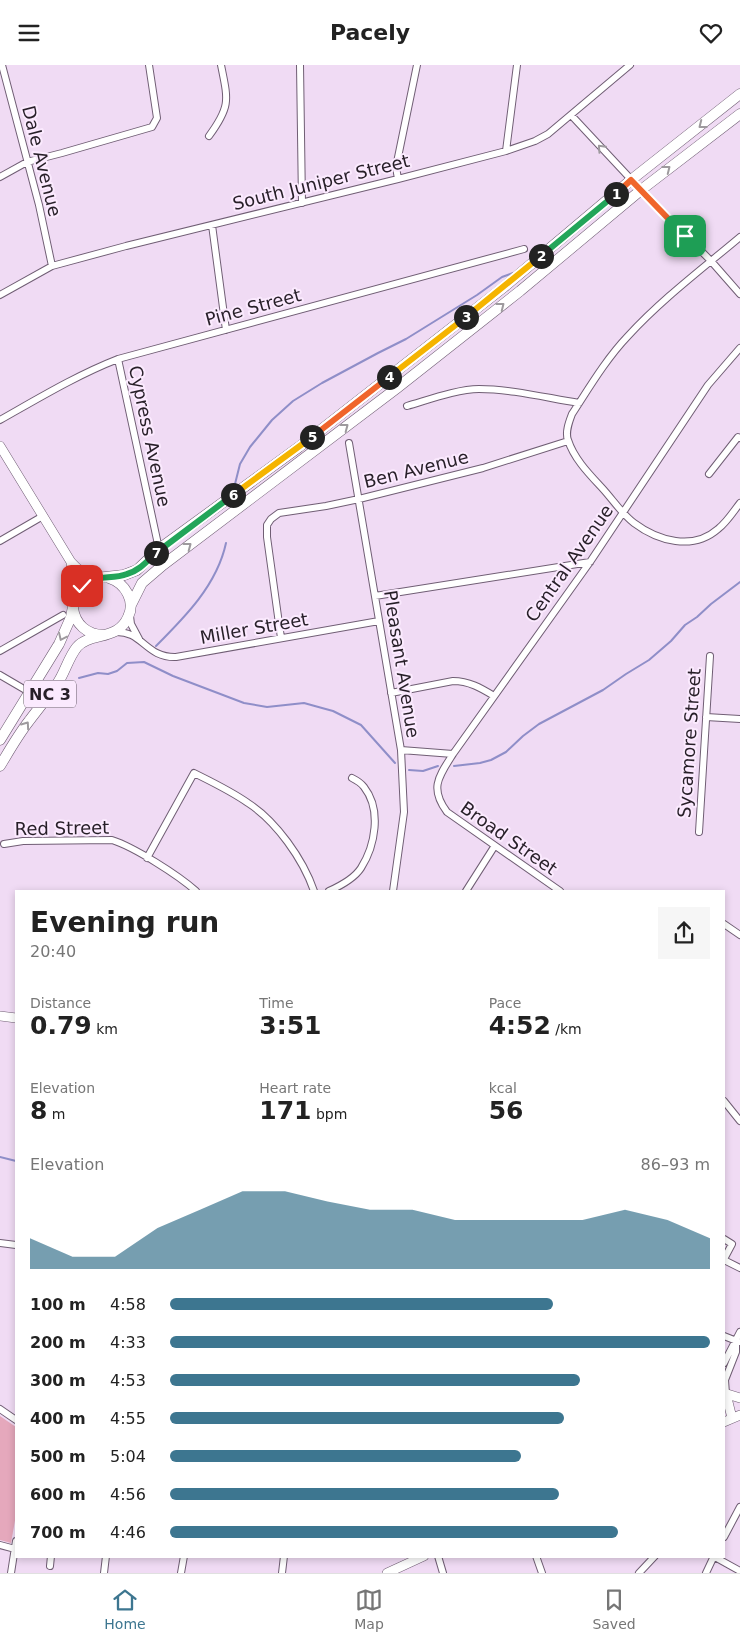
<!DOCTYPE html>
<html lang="en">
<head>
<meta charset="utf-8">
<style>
  :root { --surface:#fff; --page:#f6f6f6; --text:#222; --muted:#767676; --line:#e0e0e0; --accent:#3d7690 }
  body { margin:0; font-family:"DejaVu Sans",sans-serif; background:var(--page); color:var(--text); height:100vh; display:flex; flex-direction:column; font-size:19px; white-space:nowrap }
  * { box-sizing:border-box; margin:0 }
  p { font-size:16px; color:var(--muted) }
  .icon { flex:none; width:28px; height:28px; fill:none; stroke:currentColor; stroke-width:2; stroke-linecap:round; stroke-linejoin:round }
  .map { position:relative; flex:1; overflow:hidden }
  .details { position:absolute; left:15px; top:825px; width:710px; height:668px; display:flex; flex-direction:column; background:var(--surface); border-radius:0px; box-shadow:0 2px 8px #0003 }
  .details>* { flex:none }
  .pin { position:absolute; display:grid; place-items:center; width:42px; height:42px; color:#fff; margin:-21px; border-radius:10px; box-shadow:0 2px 8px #0006 }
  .km { position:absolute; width:25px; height:25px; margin:-12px; border-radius:50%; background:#222; color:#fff; font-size:14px; line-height:25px; text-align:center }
  .round { display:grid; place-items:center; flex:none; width:52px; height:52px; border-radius:0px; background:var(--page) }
  .headline { display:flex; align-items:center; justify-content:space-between; height:85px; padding:0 15px }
  h1 { font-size:28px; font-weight:600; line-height:38px }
  .figures { display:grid; grid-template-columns:repeat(3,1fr); gap:8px; height:85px; padding:5px 15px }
  .figures div { display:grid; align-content:center }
  .figures b { font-size:25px; font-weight:600 }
  .figures small { font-size:14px; font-weight:400 }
  .figures p { font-size:14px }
  .chart { height:140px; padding:10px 15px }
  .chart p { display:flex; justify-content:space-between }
  .chart svg { width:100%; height:90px; margin-top:5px; fill:var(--accent); opacity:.7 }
  ul { padding:0 15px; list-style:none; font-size:16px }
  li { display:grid; grid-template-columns:80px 60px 1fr; align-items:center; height:38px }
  li i { height:12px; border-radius:6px; background:var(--accent) }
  header { display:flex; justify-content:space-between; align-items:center; height:65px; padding:0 15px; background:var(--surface); font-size:22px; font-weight:600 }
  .tabs { display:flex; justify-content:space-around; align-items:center; height:70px; border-top:1px solid var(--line); background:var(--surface); font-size:14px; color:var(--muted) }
  .tabs a { display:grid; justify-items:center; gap:2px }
  .tabs .selected { color:var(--accent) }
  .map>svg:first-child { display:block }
  .green { fill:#e5a8bc }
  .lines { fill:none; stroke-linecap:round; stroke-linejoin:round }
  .stream { stroke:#8f8ec8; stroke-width:2 }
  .street-casing { stroke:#705e74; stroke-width:8 }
  .secondary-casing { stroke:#705e74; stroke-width:10 }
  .primary-casing { stroke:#705e74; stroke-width:11 }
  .street { stroke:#fff; stroke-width:6 }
  .secondary { stroke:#fff; stroke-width:9 }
  .primary { stroke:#fff; stroke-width:10 }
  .oneway { stroke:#9e9a9e }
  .split-1-casing { stroke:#fff; stroke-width:10 }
  .split-2-casing { stroke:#fff; stroke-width:10 }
  .split-3-casing { stroke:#fff; stroke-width:10 }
  .split-4-casing { stroke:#fff; stroke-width:10 }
  .split-5-casing { stroke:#fff; stroke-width:10 }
  .split-6-casing { stroke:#fff; stroke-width:10 }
  .split-7-casing { stroke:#fff; stroke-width:10 }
  .split-8-casing { stroke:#fff; stroke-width:10 }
  .split-1 { stroke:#f0652b; stroke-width:6 }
  .split-2 { stroke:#22a559; stroke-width:6 }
  .split-3 { stroke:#f5b400; stroke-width:6 }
  .split-4 { stroke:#f5b400; stroke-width:6 }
  .split-5 { stroke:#f0652b; stroke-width:6 }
  .split-6 { stroke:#f5b400; stroke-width:6 }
  .split-7 { stroke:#22a559; stroke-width:6 }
  .split-8 { stroke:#22a559; stroke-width:6 }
  .labels { text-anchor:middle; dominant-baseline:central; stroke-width:4; stroke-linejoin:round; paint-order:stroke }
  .shield { fill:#fbeafe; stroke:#675c68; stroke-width:1 }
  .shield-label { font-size:16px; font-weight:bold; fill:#271f28 }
  .street-label { font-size:18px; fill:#271f28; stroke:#fbeafe }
</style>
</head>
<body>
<header><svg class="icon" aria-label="menu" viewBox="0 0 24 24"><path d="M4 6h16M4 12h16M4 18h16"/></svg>Pacely<svg class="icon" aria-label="heart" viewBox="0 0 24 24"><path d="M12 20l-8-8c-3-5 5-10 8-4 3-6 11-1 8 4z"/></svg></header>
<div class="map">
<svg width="740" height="1508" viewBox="0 0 740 1508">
  <rect width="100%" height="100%" fill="#f0dbf4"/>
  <path class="green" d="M0,1351l16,11v88l-5,28 -11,-3z"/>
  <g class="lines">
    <path class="stream" d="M235,419l5,-20 10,-17 22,-27 21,-19 29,-18 56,-30 28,-14 71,-44 25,-18 11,-4
      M156,581c29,-29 61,-61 70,-103
      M79,613l19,-5 10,1 9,-3 10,-8 17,-1 29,14 71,27 23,4 37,-4 18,5 11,3 28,14 34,38
      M454,701l26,-3 11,-3 15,-8 17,-16 16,-12 64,-34 23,-16 23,-14 22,-19 14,-16 12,-8 14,-13 29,-22
      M409,705l14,1 15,-5
      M0,1092l16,4"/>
    <defs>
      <path id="street" d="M2,0l37,140 13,61
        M300,0l2,138
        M571,50l70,75 70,71 29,33
        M209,71c22,-30 19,-36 12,-71
        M506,86l11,-86
        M0,112l27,-15 35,-9 90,-26 5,-9 -8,-53
        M398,114l-2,-12 21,-102
        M212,160l14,105
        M740,172c-38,32 -78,62 -112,99 -22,23 -39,52 -56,78 -3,8 -7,18 -4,26 6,19 22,35 35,49 10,11 19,25 31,34 24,18 59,28 84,6 9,-7 15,-17 22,-26
        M0,230l52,-29 74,-20 272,-67 108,-28 29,-10 13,-7 82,-69
        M118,294l41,190
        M407,341c21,-6 51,-17 72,-17 33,0 68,9 100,14
        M0,355c39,-22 77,-45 118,-61l406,-110
        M349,378l52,307 3,62 -11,79
        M709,409l29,-37 2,1
        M0,476l43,-25
        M375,531l215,-34
        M130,551l1,8 8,15
        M114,567c29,-2 31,26 62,25l203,-36
        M281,573l-14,-101v-12l4,-6 8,-6 47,-7 33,-7 124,-31 85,-27
        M0,586l63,-36
        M0,610l29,17
        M391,628l62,-12c16,0 28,7 41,15
        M706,652l34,2
        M401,685l52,4 137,-192 118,-177 32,-37
        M453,689c-14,22 -24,34 -6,58l113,79
        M699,767l11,-176
        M4,779l19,-3 89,-1c22,7 66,35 84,51
        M147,793l47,-85c18,9 37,18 54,30 28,18 55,56 66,88
        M329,826c11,-5 25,-12 32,-23 14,-22 21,-58 3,-81 -3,-4 -8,-7 -12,-9
        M466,826l28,-44
        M724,859l16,11
        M724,1036l16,20
        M724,1174l8,5 -8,15
        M0,1178l16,2
        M724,1195l16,8
        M724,1271l15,6
        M724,1298l16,-31
        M726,1329l-1,-14 11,-28v-12
        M0,1344l16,11
        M724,1472l16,-30
        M0,1480l15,4
        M438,1491l5,17
        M536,1491l6,17
        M713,1491l27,15
        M50,1501l1,-10
        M11,1508l5,-32
        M104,1508l2,-17
        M181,1508l3,-17
        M282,1508l2,-17
        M639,1508l16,-17
        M706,1508l8,-17"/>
      <path id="secondary" d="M0,381l71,116c7,8 14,13 25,16
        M71,497l3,38
        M0,951l16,2
        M724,1328l16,5
        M726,1329l6,24
        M724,1357l16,-7
        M387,1508l37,-17"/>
      <path id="primary" d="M131,540l11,-22 21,-18 234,-177 123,-97 121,-101 99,-76
        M73,543c2,16 14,27 31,27
        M0,675l59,-96 12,-27 4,-21 7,-10 14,-8 28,-3 13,-5 22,-21 140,-102 205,-160 127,-107 109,-86
        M0,701c9,-15 18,-31 29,-45 9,-12 19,-24 28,-37 8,-11 11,-26 20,-37 13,-15 41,-6 51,-30 8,-16 -3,-34 -19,-39"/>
    </defs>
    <use href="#street" class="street-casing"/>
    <use href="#secondary" class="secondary-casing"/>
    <use href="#primary" class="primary-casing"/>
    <use href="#street" class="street"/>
    <use href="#secondary" class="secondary"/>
    <use href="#primary" class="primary"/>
  </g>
  <defs><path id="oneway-chevron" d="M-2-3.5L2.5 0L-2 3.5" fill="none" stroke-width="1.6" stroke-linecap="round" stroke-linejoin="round" transform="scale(1.25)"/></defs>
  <g class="oneway">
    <use href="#oneway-chevron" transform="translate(702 60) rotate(142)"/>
    <use href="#oneway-chevron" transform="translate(601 83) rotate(-133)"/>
    <use href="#oneway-chevron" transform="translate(667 104) rotate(-38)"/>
    <use href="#oneway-chevron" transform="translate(501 241) rotate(-38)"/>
    <use href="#oneway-chevron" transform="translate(345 362) rotate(-37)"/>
    <use href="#oneway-chevron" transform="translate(188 481) rotate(-37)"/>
    <use href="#oneway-chevron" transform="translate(62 572) rotate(115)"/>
    <use href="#oneway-chevron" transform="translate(26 660) rotate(-55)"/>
  </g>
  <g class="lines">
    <defs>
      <path id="split-1" d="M616,129l15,-14 54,56"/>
      <path id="split-2" d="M541,191l75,-62"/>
      <path id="split-3" d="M466,252l75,-61"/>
      <path id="split-4" d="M389,312l77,-60"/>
      <path id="split-5" d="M312,372l77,-60"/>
      <path id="split-6" d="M233,430l79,-58"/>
      <path id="split-7" d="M156,488l77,-58"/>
      <path id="split-8" d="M82,521c13,-12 29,-6 45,-12 12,-3 20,-13 29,-21"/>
    </defs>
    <use href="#split-1" class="split-1-casing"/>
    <use href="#split-2" class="split-2-casing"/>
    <use href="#split-3" class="split-3-casing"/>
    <use href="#split-4" class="split-4-casing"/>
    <use href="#split-5" class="split-5-casing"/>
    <use href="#split-6" class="split-6-casing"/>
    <use href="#split-7" class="split-7-casing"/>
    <use href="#split-8" class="split-8-casing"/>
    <use href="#split-1" class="split-1"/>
    <use href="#split-2" class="split-2"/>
    <use href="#split-3" class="split-3"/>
    <use href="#split-4" class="split-4"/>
    <use href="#split-5" class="split-5"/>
    <use href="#split-6" class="split-6"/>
    <use href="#split-7" class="split-7"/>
    <use href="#split-8" class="split-8"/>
  </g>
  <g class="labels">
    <rect class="shield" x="24" y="615.5" width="52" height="27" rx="4"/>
    <g class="shield-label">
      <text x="50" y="629">NC 3</text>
    </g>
    <g class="street-label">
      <text transform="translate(42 96) rotate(76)">Dale Avenue</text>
      <text transform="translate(321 117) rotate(-14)">South Juniper Street</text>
      <text transform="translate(253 242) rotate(-15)">Pine Street</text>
      <text transform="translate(150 371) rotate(78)">Cypress Avenue</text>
      <text transform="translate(416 404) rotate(-14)">Ben Avenue</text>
      <text transform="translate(569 498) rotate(-55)">Central Avenue</text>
      <text transform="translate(254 563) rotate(-10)">Miller Street</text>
      <text transform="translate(402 599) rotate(81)">Pleasant Avenue</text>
      <text transform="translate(689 678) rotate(-86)">Sycamore Street</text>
      <text transform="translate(62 763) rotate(-1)">Red Street</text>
      <text transform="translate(509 773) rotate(35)">Broad Street</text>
    </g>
  </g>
</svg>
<div class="pin" style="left:685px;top:171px;background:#1e9e55"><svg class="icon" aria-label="arrive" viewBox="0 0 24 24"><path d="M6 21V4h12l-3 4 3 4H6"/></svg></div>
<div class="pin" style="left:82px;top:521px;background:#d93025"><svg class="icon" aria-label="check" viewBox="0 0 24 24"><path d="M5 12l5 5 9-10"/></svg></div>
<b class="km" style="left:616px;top:129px">1</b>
<b class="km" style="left:541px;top:191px">2</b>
<b class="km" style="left:466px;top:252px">3</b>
<b class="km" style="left:389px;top:312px">4</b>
<b class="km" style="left:312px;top:372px">5</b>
<b class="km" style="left:233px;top:430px">6</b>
<b class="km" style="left:156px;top:488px">7</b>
<section class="details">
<div class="headline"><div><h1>Evening run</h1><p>20:40</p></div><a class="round"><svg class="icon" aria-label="share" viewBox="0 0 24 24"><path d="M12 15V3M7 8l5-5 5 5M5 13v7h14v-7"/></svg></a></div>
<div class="figures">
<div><p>Distance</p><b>0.79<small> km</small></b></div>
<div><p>Time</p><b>3:51</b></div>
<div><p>Pace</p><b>4:52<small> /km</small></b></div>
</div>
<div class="figures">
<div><p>Elevation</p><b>8<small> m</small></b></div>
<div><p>Heart rate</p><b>171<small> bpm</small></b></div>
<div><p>kcal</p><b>56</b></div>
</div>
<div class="chart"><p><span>Elevation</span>86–93 m</p>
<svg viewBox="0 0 160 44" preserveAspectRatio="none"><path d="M0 44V29L10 38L20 38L30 24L40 15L50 6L60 6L70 11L80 15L90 15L100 20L110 20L120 20L130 20L140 15L150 20L160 29V44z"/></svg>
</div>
<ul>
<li><b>100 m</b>4:58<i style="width:71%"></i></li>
<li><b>200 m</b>4:33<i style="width:100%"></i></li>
<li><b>300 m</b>4:53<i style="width:76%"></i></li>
<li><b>400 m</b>4:55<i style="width:73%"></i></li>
<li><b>500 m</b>5:04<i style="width:65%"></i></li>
<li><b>600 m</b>4:56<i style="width:72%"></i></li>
<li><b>700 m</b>4:46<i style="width:83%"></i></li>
</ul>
</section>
</div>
<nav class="tabs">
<a class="selected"><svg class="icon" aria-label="home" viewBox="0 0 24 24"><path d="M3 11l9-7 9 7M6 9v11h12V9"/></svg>Home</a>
<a><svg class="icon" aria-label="map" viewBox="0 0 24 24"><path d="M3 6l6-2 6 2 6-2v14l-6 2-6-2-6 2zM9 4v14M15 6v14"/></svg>Map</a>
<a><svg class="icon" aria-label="saved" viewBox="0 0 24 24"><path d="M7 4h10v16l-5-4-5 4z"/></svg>Saved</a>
</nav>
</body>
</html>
